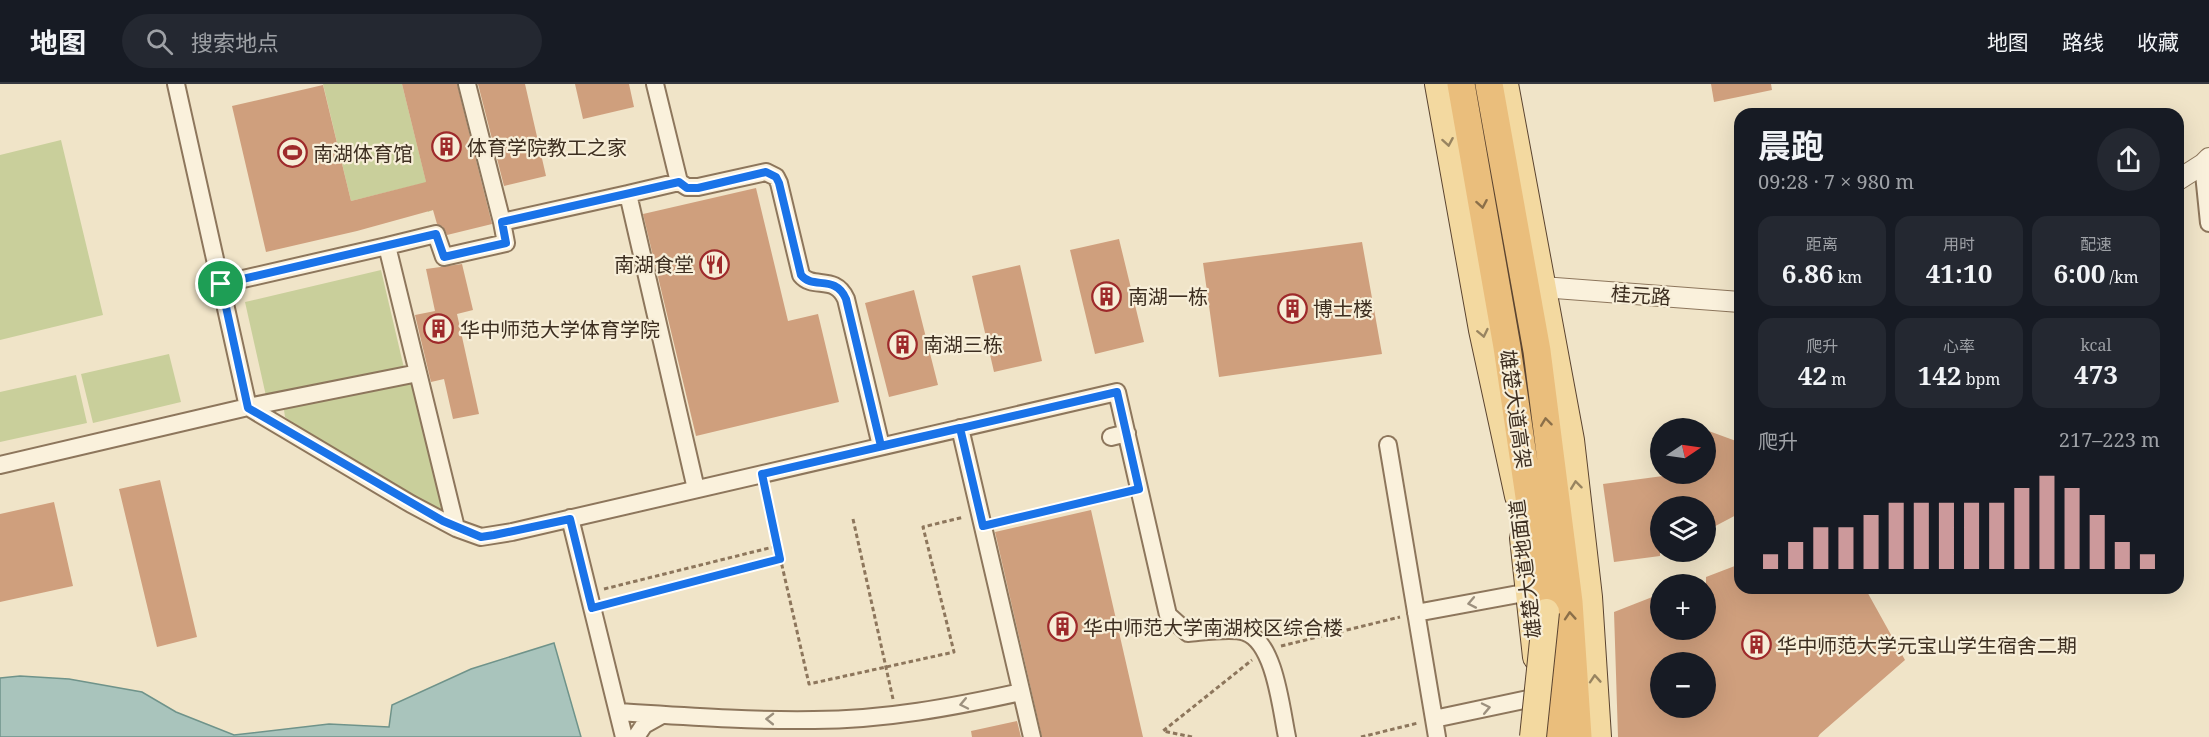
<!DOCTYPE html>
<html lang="zh">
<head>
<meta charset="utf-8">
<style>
  :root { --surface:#171b24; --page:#242831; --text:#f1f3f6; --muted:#9ea1a6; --line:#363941; --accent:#cc999b }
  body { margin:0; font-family:"Noto Serif","Noto Sans SC",serif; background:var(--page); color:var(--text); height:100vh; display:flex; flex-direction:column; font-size:22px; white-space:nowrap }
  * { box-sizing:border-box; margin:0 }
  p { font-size:20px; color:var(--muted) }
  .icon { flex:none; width:33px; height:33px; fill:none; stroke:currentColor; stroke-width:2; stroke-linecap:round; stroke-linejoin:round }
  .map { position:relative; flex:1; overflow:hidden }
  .sheet { position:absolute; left:1734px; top:24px; width:450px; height:486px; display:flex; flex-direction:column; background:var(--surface); border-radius:18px; box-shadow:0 6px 24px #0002 }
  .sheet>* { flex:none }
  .needle { width:39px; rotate:77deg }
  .controls { position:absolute; left:1650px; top:334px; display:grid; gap:12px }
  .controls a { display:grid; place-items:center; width:66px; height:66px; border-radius:50%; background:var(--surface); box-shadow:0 6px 24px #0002; font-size:30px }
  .pin { position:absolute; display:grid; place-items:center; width:51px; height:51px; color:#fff; margin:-26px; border:3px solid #fff; border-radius:50%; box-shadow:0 2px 6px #0007 }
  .round { display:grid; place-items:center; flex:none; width:63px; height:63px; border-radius:32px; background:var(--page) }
  .overview { display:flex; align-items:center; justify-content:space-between; height:102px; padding:0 24px }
  h1 { font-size:33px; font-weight:700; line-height:45px }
  .stats { display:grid; grid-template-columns:repeat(3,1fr); gap:9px; height:102px; padding:6px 24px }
  .stats div { display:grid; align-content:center; border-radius:15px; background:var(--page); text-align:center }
  .stats b { font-size:26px; font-weight:700 }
  .stats small { font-size:16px; font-weight:400 }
  .stats p { font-size:16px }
  .chart { height:168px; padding:12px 24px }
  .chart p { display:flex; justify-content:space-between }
  .chart svg { width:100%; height:108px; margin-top:6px; stroke:var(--accent); stroke-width:6 }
  header { display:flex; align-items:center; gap:36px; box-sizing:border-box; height:84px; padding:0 30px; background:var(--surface); border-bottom:2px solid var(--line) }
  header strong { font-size:28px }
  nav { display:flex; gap:33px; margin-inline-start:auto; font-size:21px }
  .search { width:420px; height:54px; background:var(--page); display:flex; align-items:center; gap:15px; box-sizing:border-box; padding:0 21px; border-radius:33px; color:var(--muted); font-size:22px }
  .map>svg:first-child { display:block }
  .green { fill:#c9cf9b }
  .water { fill:#a9c4bc; stroke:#6f938a; stroke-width:1.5 }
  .building { fill:#cf9f7d; fill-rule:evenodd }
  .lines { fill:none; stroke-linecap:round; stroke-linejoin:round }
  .minor-casing { stroke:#8d765c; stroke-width:20 }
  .tertiary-casing { stroke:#8d765c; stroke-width:22 }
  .primary-casing { stroke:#5b4430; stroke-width:28 }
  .trunk-casing { stroke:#5b4430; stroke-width:30 }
  .path { stroke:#8d765c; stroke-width:3; stroke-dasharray:4.5 3; stroke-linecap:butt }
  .minor { stroke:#faf1dc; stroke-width:16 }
  .tertiary { stroke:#faf1dc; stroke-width:20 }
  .primary { stroke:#f3d9a0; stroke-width:26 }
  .trunk { stroke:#eabe7c; stroke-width:27 }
  .primary-bridge-casing { stroke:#5b4430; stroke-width:28; stroke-linecap:butt }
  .primary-bridge { stroke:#f3d9a0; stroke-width:26 }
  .oneway { stroke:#988460 }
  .oneway2 { stroke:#8b6f49 }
  .oneway3 { stroke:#9c907e }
  .route-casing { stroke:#fff; stroke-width:12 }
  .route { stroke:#1a73e8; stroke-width:8 }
  .labels { text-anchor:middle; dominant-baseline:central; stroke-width:4.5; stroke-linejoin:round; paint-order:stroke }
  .poi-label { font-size:20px; fill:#3d2e20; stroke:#f7eed8; text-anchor:start }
  .street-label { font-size:20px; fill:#3d2e20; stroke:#f7eed8 }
</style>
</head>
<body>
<header>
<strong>地图</strong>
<div class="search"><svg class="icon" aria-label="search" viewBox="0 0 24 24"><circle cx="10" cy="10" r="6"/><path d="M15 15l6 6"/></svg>搜索地点</div>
<nav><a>地图</a><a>路线</a><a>收藏</a></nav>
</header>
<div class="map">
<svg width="2209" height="653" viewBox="0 0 2209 653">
  <rect width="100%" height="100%" fill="#f0e4c8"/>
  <path class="green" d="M323,0h79l31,126 -5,2 -8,-28 -69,17z
    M61,56l42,175 -103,25v-185z
    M381,186l23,98 -138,28 -21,-94z
    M169,270l12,48 -88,21 -12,-49z
    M76,291l11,48 -87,19v-50z
    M407,297l5,3 34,122 -2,4 -10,-3 -138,-82 -11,-8 -1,-7 8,-4z"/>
  <path class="water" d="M554,559l27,94h-581v-59l20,-2 49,3 73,13 34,20 58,23 95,-11 60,3 3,-22 79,-36z"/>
  <path class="building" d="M402,0h55l35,140 -45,11 -4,-8 -6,-3 -4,-14 -76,21 -91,21 -34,-146 91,-21 28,116 75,-19z
    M478,0h47l21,92 -42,10z
    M575,0h54l5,23 -51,12z
    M1711,0h60l1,6 -58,12z
    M756,104l32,133 30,-7 21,88 -143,34 -53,-222z
    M1119,155l25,103 -49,12 -25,-104z
    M1362,158l20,112 -163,23 -16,-114z
    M462,180l11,46 -16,4 22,100 -26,5 -9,-40 -13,3 -16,-67 20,-4 -9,-42z
    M1020,181l22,96 -48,11 -22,-96z
    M914,206l24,95 -49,12 -24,-94z
    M1706,346l30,11 4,18v54l-34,18v-24h-46v49l-46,6 -11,-78 60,-8 -1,-2h44z
    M160,396l37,157 -40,10 -38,-158z
    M54,418l19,84 -73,16v-88z
    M1091,426l52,227h-101l-47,-205z
    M1740,480v24h125l40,72 -85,74 -2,3h-200l-4,-125 46,-18v36h46v-53zM1660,579h46v45h-46z
    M1017,637l4,16h-49l-1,-6z"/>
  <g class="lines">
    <defs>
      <path id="minor" d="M176,0l72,323 170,-34
        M467,0l35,138 126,-28
        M655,0l24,98 8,5h11l68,-15 10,5 3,6 22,92c12,15 34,-1 45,24l35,147
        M2203,80l6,59
        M679,98l-51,12 68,295
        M387,162l49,-12 8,23 62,-14 -4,-21
        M221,200l166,-38 69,282
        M960,344l72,309
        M1111,353l16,-4
        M1388,361l49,292
        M0,381l248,-58 163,97 45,24 25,9 31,-5 605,-140 51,223 20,18c14,-1 44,-6 57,-1 30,10 36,77 42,105
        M570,434l54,219
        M1416,529l113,-21
        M618,628c65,4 130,9 196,8 70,0 139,-13 207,-28
        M1434,635l104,-22
        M636,653l8,-12 18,-10"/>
      <path id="tertiary" d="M2178,96l25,-16 6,-6
        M1542,203l198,15"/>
      <path id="primary" d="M1438,0l44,246 36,166
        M1505,0l66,356 18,157 9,140
        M1523,454l13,119"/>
      <path id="trunk" d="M1461,0l46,263 39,265 7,125
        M1489,0l48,267 32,251 9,135"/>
    </defs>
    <use href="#minor" class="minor-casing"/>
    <use href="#tertiary" class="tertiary-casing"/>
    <use href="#primary" class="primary-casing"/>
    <use href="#trunk" class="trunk-casing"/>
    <path class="path" d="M765,407l44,193 145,-32 -31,-125 41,-10
      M853,435l40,180
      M999,438l125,-30
      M604,505l173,-43
      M607,520l173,-45
      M1281,562l119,-29
      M1192,653l-29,-6 89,-71
      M1361,653l57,-14"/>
    <use href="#minor" class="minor"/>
    <use href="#tertiary" class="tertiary"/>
    <use href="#primary" class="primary"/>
    <use href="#trunk" class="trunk"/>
    <defs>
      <path id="primary-bridge" d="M1533,653l13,-125"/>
    </defs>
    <use href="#primary-bridge" class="primary-bridge-casing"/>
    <use href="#primary-bridge" class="primary-bridge"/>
  </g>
  <defs><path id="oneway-chevron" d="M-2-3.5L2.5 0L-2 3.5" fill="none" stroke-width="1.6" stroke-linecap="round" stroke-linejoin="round" transform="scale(1.5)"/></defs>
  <g class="oneway">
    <use href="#oneway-chevron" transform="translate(1448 58) rotate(80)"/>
    <use href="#oneway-chevron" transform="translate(1483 249) rotate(78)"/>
    <use href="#oneway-chevron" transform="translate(1576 401) rotate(-97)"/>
    <use href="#oneway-chevron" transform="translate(1595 595) rotate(-94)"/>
  </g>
  <g class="oneway2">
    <use href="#oneway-chevron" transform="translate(1482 120) rotate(80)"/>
    <use href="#oneway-chevron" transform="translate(1546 338) rotate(-97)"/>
    <use href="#oneway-chevron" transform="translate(1570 532) rotate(-94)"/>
  </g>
  <g class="oneway3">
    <use href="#oneway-chevron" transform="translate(1472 519) rotate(169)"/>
    <use href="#oneway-chevron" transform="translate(964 620) rotate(168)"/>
    <use href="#oneway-chevron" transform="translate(1486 624) rotate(-12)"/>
    <use href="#oneway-chevron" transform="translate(770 635) rotate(-179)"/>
  </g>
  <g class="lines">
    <defs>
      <path id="route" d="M221,200l27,124 195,113 38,16 13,-2 76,-16 22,89 188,-49 -18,-85 355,-82 22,97 -156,37 -23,-98 -79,18 -35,-147c-11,-25 -33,-9 -45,-24l-22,-92 -3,-6 -10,-5 -68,16h-11l-8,-6 -177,40 4,21 -62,14 -8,-23 -215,50"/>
    </defs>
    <use href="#route" class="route-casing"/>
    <use href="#route" class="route"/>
  </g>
  <defs>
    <symbol id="building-ring" viewBox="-11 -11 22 22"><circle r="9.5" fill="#f7eed8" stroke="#9e2a2b" stroke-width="1.5"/><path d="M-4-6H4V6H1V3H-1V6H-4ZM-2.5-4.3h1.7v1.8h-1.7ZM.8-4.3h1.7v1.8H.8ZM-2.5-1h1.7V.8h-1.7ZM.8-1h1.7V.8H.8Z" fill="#9e2a2b"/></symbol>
    <symbol id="stadium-ring" viewBox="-11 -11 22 22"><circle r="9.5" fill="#f7eed8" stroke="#9e2a2b" stroke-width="1.5"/><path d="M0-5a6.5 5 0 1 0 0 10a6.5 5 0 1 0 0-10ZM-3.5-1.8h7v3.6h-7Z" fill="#9e2a2b"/></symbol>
    <symbol id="restaurant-ring" viewBox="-11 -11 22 22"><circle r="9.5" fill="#f7eed8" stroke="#9e2a2b" stroke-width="1.5"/><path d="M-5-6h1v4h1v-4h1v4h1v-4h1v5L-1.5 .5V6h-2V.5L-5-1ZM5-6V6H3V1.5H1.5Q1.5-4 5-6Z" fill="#9e2a2b"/></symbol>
  </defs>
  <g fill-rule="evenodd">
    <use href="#building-ring" x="430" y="46" width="33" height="33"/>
    <use href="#stadium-ring" x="276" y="52" width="33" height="33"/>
    <use href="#restaurant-ring" x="698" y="164" width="33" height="33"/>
    <use href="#building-ring" x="1090" y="196" width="33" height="33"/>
    <use href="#building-ring" x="1276" y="208" width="33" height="33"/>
    <use href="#building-ring" x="422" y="228" width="33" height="33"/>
    <use href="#building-ring" x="886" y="244" width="33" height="33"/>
    <use href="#building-ring" x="1046" y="526" width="33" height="33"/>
    <use href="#building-ring" x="1740" y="544" width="33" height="33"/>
  </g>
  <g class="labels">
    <g class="poi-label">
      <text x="467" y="63">体育学院教工之家</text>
      <text x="313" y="69">南湖体育馆</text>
      <text x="694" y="180" text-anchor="end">南湖食堂</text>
      <text x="1128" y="212">南湖一栋</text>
      <text x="1313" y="224">博士楼</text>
      <text x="460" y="245">华中师范大学体育学院</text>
      <text x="923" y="260">南湖三栋</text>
      <text x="1083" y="543">华中师范大学南湖校区综合楼</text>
      <text x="1777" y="561">华中师范大学元宝山学生宿舍二期</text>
    </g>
    <g class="street-label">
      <text transform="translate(1641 211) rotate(4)">桂元路</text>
      <text transform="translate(1516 325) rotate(82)">雄楚大道高架</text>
      <text transform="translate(1525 485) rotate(-97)">雄楚大道地面道</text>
    </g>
  </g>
</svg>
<div class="controls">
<a><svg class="needle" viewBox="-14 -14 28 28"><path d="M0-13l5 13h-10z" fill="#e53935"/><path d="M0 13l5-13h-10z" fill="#9ea1a6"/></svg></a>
<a><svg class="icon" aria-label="layers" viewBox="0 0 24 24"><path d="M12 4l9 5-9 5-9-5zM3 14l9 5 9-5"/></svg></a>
<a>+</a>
<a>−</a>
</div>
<div class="pin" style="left:221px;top:200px;background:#1e9e55"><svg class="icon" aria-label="arrive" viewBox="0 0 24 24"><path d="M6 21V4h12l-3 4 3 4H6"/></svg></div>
<section class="sheet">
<div class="overview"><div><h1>晨跑</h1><p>09:28 · 7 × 980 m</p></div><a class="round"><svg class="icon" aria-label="share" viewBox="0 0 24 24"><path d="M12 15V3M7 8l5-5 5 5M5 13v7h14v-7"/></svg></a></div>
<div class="stats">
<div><p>距离</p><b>6.86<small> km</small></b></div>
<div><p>用时</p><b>41:10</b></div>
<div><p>配速</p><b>6:00<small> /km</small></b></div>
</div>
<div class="stats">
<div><p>爬升</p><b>42<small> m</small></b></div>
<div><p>心率</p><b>142<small> bpm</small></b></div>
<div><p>kcal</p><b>473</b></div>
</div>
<div class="chart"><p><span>爬升</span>217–223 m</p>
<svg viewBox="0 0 160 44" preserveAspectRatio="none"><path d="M5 44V38M15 44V33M25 44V27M35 44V27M45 44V22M55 44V17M65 44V17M75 44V17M85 44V17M95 44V17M105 44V11M115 44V6M125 44V11M135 44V22M145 44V33M155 44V38"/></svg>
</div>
</section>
</div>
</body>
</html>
